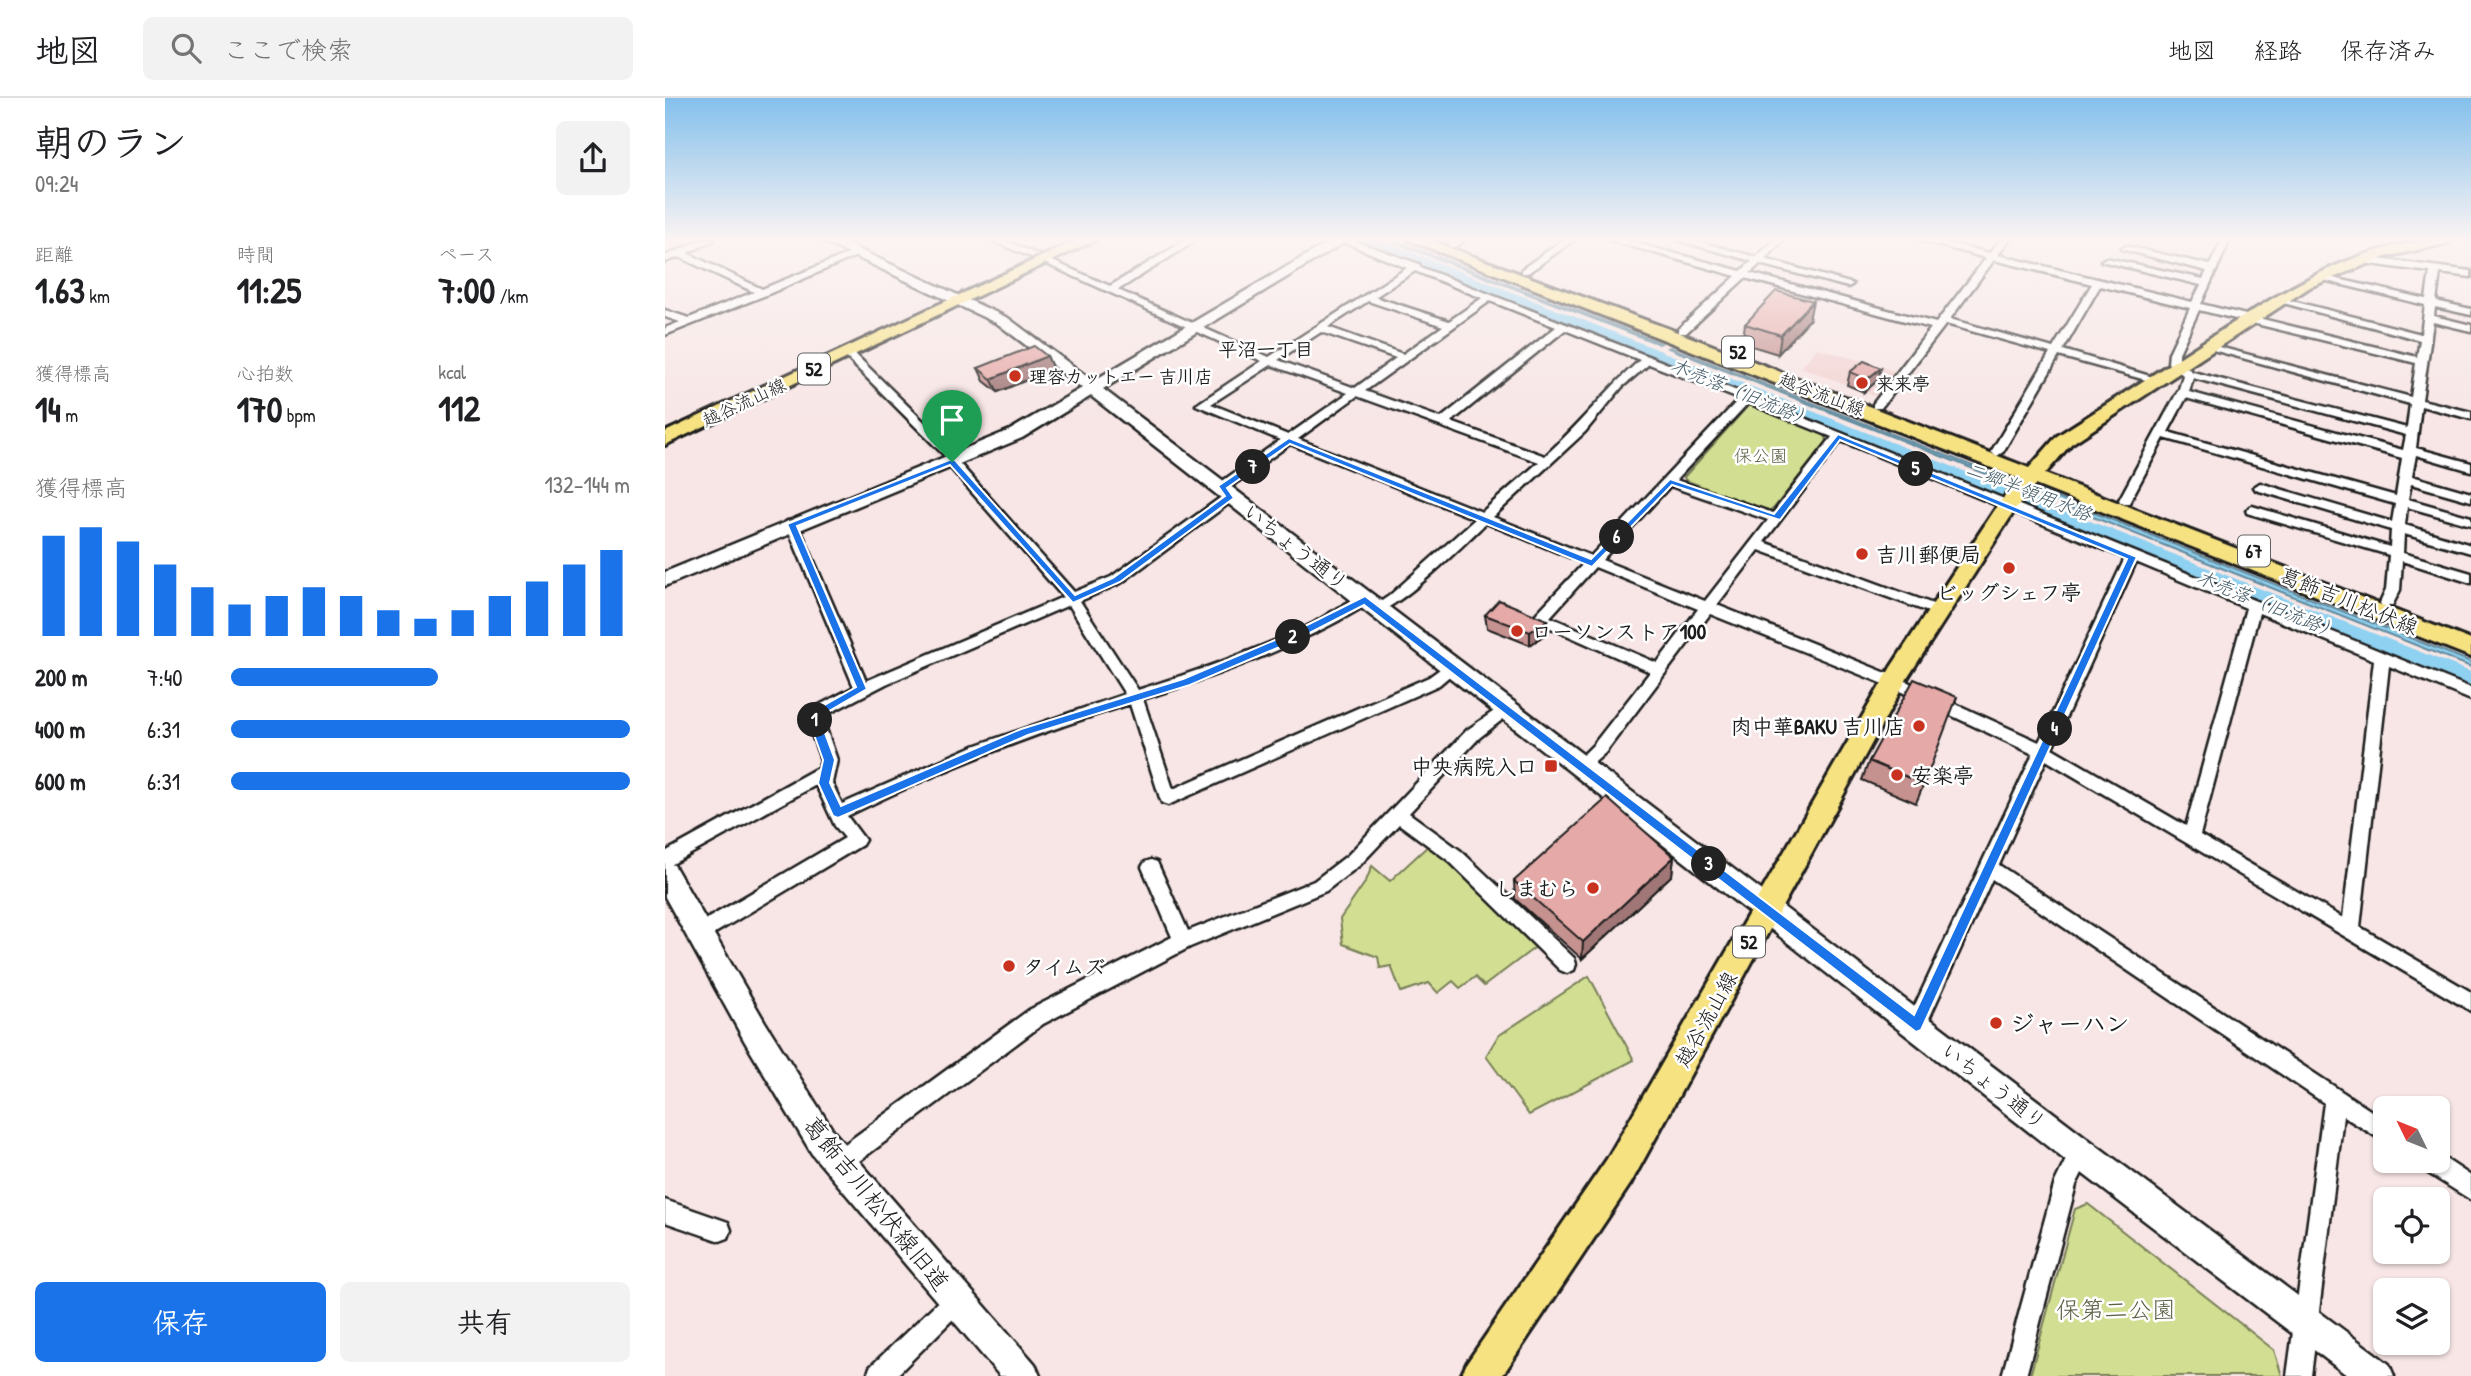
<!DOCTYPE html>
<html lang="ja">
<head>
<meta charset="utf-8">
<style>
  :root { --surface:#fff; --page:#f2f2f2; --text:#202124; --muted:#757577; --line:#e0e0e0; --accent:#1a73e8 }
  body { margin:0; font-family:"Patrick Hand","Klee One",sans-serif; background:var(--page); color:var(--text); height:100vh; display:flex; flex-direction:column; font-size:26px; white-space:nowrap }
  * { box-sizing:border-box; margin:0 }
  p { font-size:23px; color:var(--muted) }
  .icon { flex:none; width:38px; height:38px; fill:none; stroke:currentColor; stroke-width:2; stroke-linecap:round; stroke-linejoin:round }
  .map { position:relative; flex:1; overflow:hidden }
  .drawer { display:flex; flex-direction:column; background:var(--surface); width:665px }
  .drawer>* { flex:none }
  .needle { width:46px; rotate:313deg }
  .fabs { position:absolute; left:1708px; top:998px; display:grid; gap:14px }
  .fabs a { display:grid; place-items:center; width:77px; height:77px; border-radius:10px; background:var(--surface); box-shadow:0 2px 5px #0004; font-size:35px }
  .pin { position:absolute; display:grid; place-items:center; width:60px; height:60px; color:#fff; margin:-72px -30px; border-radius:50% 50% 50% 0; rotate:-45deg; box-shadow:0 0 7px #0007 }
  .pin .icon { rotate:45deg }
  .km { position:absolute; width:35px; height:35px; margin:-18px; border-radius:50%; background:#222; color:#fff; font-size:19px; line-height:35px; text-align:center }
  .round { display:grid; place-items:center; flex:none; width:74px; height:74px; border-radius:10px; background:var(--page) }
  .head { display:flex; align-items:center; justify-content:space-between; height:119px; padding:0 35px }
  h1 { font-size:38px; font-weight:700; line-height:52px }
  .figures { display:grid; grid-template-columns:repeat(3,1fr); gap:10px; height:119px; padding:7px 35px }
  .figures div { display:grid; align-content:center }
  .figures b { font-size:35px; font-weight:700 }
  .figures small { font-size:19px; font-weight:400 }
  .figures p { font-size:19px }
  .chart { height:196px; padding:14px 35px }
  .chart p { display:flex; justify-content:space-between }
  .chart svg { width:100%; height:126px; margin-top:7px; stroke:var(--accent); stroke-width:6 }
  .primary-button { display:flex; gap:14px; margin-top:auto; padding:14px 35px }
  .primary-button a { flex:1; height:80px; border-radius:10px; background:var(--accent); color:#fff; font-size:28px; font-weight:700; line-height:80px; text-align:center }
  .primary-button a+a { background:var(--page); color:var(--text) }
  ul { padding:0 35px; list-style:none; font-size:23px }
  li { display:grid; grid-template-columns:112px 84px 1fr; align-items:center; height:52px }
  li i { height:18px; border-radius:9px; background:var(--accent) }
  header { display:flex; align-items:center; gap:42px; box-sizing:border-box; height:98px; padding:0 35px; background:var(--surface); border-bottom:2px solid var(--line) }
  header strong { font-size:33px }
  nav { display:flex; gap:38px; margin-inline-start:auto; font-size:24px }
  .search { width:490px; height:63px; background:var(--page); display:flex; align-items:center; gap:18px; box-sizing:border-box; padding:0 24px; border-radius:10px; color:var(--muted); font-size:26px }
  main { display:flex; flex:1; min-height:0 }
  .map>svg:first-child { display:block }
  .built { fill:#f2d4d3 }
  .green { fill:#d2df92; stroke:#777e57; stroke-width:2 }
  .water { fill:#8fd1f1; stroke:#61899c; stroke-width:2 }
  .lines { fill:none; stroke-linecap:round; stroke-linejoin:round }
  .river { fill:#8fd1f1; fill-rule:evenodd }
  .street-casing { stroke:#1c1c1c; stroke-width:5 }
  .secondary-casing { stroke:#1c1c1c; stroke-width:5 }
  .primary-casing { stroke:#1c1c1c; stroke-width:6 }
  .street { fill:#fff; fill-rule:evenodd }
  .secondary { fill:#fff; fill-rule:evenodd }
  .primary { fill:#f7e281; fill-rule:evenodd }
  .wall { fill:#c59290; stroke:#1c1c1c; stroke-width:2 }
  .shaded-wall { fill:#a07776; stroke:#1c1c1c; stroke-width:2 }
  .building { fill:#e5aaa8; stroke:#1c1c1c; stroke-width:2 }
  .route { fill:#1a73e8; stroke:#fff; stroke-width:2; fill-rule:evenodd }
  .poi-dot { fill:#c8321e; stroke:#fff; stroke-width:2.5 }
  .labels { text-anchor:middle; dominant-baseline:central; stroke-width:5; stroke-linejoin:round; paint-order:stroke }
  .far-poi-label { font-size:18px; font-weight:bold; fill:#1c1c1c; stroke:#fff; text-anchor:start }
  .far-street-label { font-size:18px; fill:#1c1c1c; stroke:#fff }
  .far-park-label { font-size:18px; fill:#5c6045; stroke:#fff }
  .far-neighbourhood-label { font-size:19px; font-weight:bold; fill:#1c1c1c; stroke:#fff }
  .shield { fill:#fff; stroke:#606060; stroke-width:2 }
  .shield-label { font-size:19px; font-weight:bold; fill:#1c1c1c }
  .far-water-label { font-size:19px; font-style:italic; fill:#445b67; stroke:#fff }
  .street-label { font-size:21px; fill:#1c1c1c; stroke:#fff }
  .poi-label { font-size:21px; font-weight:bold; fill:#1c1c1c; stroke:#fff; text-anchor:start }
  .near-poi-label { font-size:24px; font-weight:bold; fill:#1c1c1c; stroke:#fff; text-anchor:start }
  .near-street-label { font-size:24px; fill:#1c1c1c; stroke:#fff }
  .near-park-label { font-size:24px; fill:#5c6045; stroke:#fff }
</style>
</head>
<body>
<header>
<strong>地図</strong>
<div class="search"><svg class="icon" aria-label="search" viewBox="0 0 24 24"><circle cx="10" cy="10" r="6"/><path d="M15 15l6 6"/></svg>ここで検索</div>
<nav><a>地図</a><a>経路</a><a>保存済み</a></nav>
</header>
<main>
<section class="drawer">
<div class="head"><div><h1>朝のラン</h1><p>09:24</p></div><a class="round"><svg class="icon" aria-label="share" viewBox="0 0 24 24"><path d="M12 15V3M7 8l5-5 5 5M5 13v7h14v-7"/></svg></a></div>
<div class="figures">
<div><p>距離</p><b>1.63<small> km</small></b></div>
<div><p>時間</p><b>11:25</b></div>
<div><p>ペース</p><b>7:00<small> /km</small></b></div>
</div>
<div class="figures">
<div><p>獲得標高</p><b>14<small> m</small></b></div>
<div><p>心拍数</p><b>170<small> bpm</small></b></div>
<div><p>kcal</p><b>112</b></div>
</div>
<div class="chart"><p><span>獲得標高</span>132–144 m</p>
<svg viewBox="0 0 160 44" preserveAspectRatio="none"><path d="M5 44V9M15 44V6M25 44V11M35 44V19M45 44V27M55 44V33M65 44V30M75 44V27M85 44V30M95 44V35M105 44V38M115 44V35M125 44V30M135 44V25M145 44V19M155 44V14"/></svg>
</div>
<ul>
<li><b>200 m</b>7:40<i style="width:52%"></i></li>
<li><b>400 m</b>6:31<i style="width:100%"></i></li>
<li><b>600 m</b>6:31<i style="width:100%"></i></li>
</ul>
<div class="primary-button"><a>保存</a><a>共有</a></div>
</section>
<div class="map">
<svg width="1806" height="1278" viewBox="0 0 1806 1278">
  <rect width="100%" height="100%" fill="#f7e6e5"/>
  <filter id="ink" filterUnits="userSpaceOnUse"><feTurbulence type="fractalNoise" baseFrequency=".0143" numOctaves="2"/><feDisplacementMap in="SourceGraphic" scale="14" xChannelSelector="R" yChannelSelector="G"/><feConvolveMatrix kernelMatrix="1 2 1 2 8 2 1 2 1" color-interpolation-filters="sRGB"/></filter>
  <g filter="url(#ink)">
    <path class="built" d="M1152,250l78,23 -18,26 -76,-30z"/>
    <path class="green" d="M1083,308h8l69,29 2,6 -54,68 -5,2 -83,-31 -1,-3z
      M765,746l21,16 86,86 -53,40 -9,-9 -15,11 -7,-7 -15,12 -9,-10 -28,9 -10,-26 -11,2 -2,-11 -35,-13 -3,-25 26,-38 6,-15 18,15z
      M924,878l45,84 -105,55 -43,-59 12,-20z
      M1423,1106l186,146 8,26h-252l45,-167z"/>
    <path class="water" d="M723,142h6l267,103 -2,1z
      M1005,249l326,128 -2,2 -326,-129z
      M1374,393l432,171v5l-436,-173z"/>
    <g class="lines">
      <path class="river" d="M688,142h28l1090,432v25l-832,-341 -283,-112z"/>
      <defs>
        <path id="street" d="M37,142h13l-28,13 75,36 93,-38 8,2 -97,42 -101,40v-7l15,-6 -15,-5v-7l24,8 65,-26 -75,-35 -14,5v-6z
          M325,142h13l36,15 -8,2z
          M521,142h11l-79,50 151,67 138,-89 -68,-28h13l67,24 1,3 330,129 721,292v12l-82,-34 -29,261 111,65v19l-425,-251 -47,105 386,255v22l-42,-26 -32,260h-24l37,-273 -332,-224 -69,153 -7,2 -7,-2 -3,-7 3,-7 124,-264 -144,-68 -179,-72 -105,139 -18,16h-12l-2,-4 20,-20 57,-73 -115,-51 -2,-3 2,-3 49,-52 -98,-40c-18,17 -94,94 -114,89l-2,-3 19,-13 86,-77 -185,-75 -65,47h-8v-6l63,-45 -84,-35 66,-44 -222,-100 8,-2 62,27zM750,173l67,27 -33,23 -74,-24zM703,203l75,25 -40,28 -75,-27zM825,203l66,26 -115,91 -76,-27zM900,232l75,30c-34,30 -61,65 -95,96l-94,-34zM656,234l75,26 -41,30 -77,-28zM984,266l90,35 -148,157 -98,-39 92,-85 37,-45zM606,267l77,28 -60,42 -77,-31zM692,298l182,66 -57,50 -184,-73zM1083,305l84,34 -59,76 -97,-33zM1176,343l284,117 -86,184 -140,-64 -182,-73 42,-55 175,64h10l2,-3 -2,-3 -180,-66zM1005,388l98,34 -63,81 -103,-41zM1471,464l110,46 -60,218 -134,-78zM930,469l103,42 -41,54 -107,-46zM1594,515l115,47 -31,258 -143,-83z
          M789,142h11l-10,7h-6v-4z
          M898,142h11l-46,33h-6v-4z
          M944,142h15l117,31 11,-10 -75,-21h15l64,17 19,-17h9l-19,19 88,25 -5,3 -88,-23 -10,9 186,50 50,-65 -67,-18h15l56,13 10,-13h9l-11,15 194,47 9,-17 -100,-24 5,-3 97,21 4,-8 -86,-22 5,-3 84,19 12,-25h8l-29,64 216,53 3,-17 -148,-40 5,-3 144,37 4,-29 -110,-27 5,-3 106,24 4,-27 -67,-9 -5,-3 5,-3 108,14v6l-31,-4 -4,28 35,8v6l-36,-8 -1,9 37,9v6l-38,-9 -11,78 49,12v7l-50,-13 -5,42 55,15v8l-55,-16 -4,21 59,17v8l-60,-17 -3,15 63,18v8l-64,-18 -2,18 66,20v8l-67,-19 -1,19 68,20v10l-69,-22 -2,29 -8,16h-10l-2,-3 6,-13 3,-35 -142,-42 -1,-3 6,-4 138,41 1,-17 -135,-40 -2,-3 6,-4 132,39 3,-18 -231,-66 -35,65h-8l-2,-3 60,-111 4,-14 -15,-12 1,-10 21,-45 -90,-22 -37,64 100,30 -6,3 -98,-27 -56,96 -6,4 -6,-4 59,-99 -104,-29 -65,84h-8v-4l58,-76 -186,-50 -59,55h-8v-4l58,-53zM1329,162l98,24 -39,64 -103,-29zM1534,212l217,53 -5,34 -204,-53 -5,3 208,57 -3,24 -214,-56 -14,-10v-9zM1528,280l213,57 -3,15 -214,-58zM1521,300l216,60 -6,38 -228,-64z
          M179,253h8l108,106 2,3 -3,3 115,129 37,-15 116,-84h8v6l-114,84 -41,18 58,89c60,-19 118,-39 174,-66 14,-7 44,-31 58,-27l2,3 -2,3c-72,43 -147,71 -227,96l30,90 256,-112 18,-13h10l2,4 -20,17 -271,120 -6,-2 -2,-5 -30,-94c-98,30 -192,67 -283,112l18,24 -3,5 -157,94 -6,2 -6,-2 -3,-6 3,-6 152,-89 -10,-12 -19,-41 -151,83v-16l154,-85 2,-7 -16,-45 3,-4 46,-24 -68,-163 1,-3h10l1,3 68,157 197,-84 -115,-132 -2,-3 2,-3 -104,-104zM404,507l56,89 -154,53 -129,57 -10,-21 5,-23 -15,-43 64,-33z
          M842,604l5,2 3,4 -3,4 -33,26 -70,75 52,38 113,107 2,6 -2,6 -7,3 -7,-3 -111,-109 -50,-37 -39,41 -34,26 -136,56 -147,77 -196,146 -8,3 -8,-3 -3,-8 3,-8 198,-144 143,-73 -30,-70 3,-5 6,-2 6,2 31,69 126,-50 34,-26 119,-125z
          M1416,1044l8,3 3,8 -16,32 -50,191h-24l53,-194 18,-37z
          M1773,1056l33,22v24l-51,-32 -3,-8h21z
          M0,1102l63,22 3,8 -3,8 -8,3 -55,-19z
          M291,1190l8,4 4,8 -4,8 -68,68h-29l3,-9 78,-75z"/>
        <path id="secondary" d="M155,142h18l170,78 85,63 239,-141h16l-245,149 989,753 297,222 5,12h-46l-278,-212 -979,-768 -69,42 -357,148v-14l345,-142 72,-42 -84,-64z
          M0,764l9,3 91,157 69,110 201,232 5,12h-40l-188,-222 -67,-112 -80,-145z"/>
        <path id="primary" d="M412,142h18l-430,205v-13z
          M744,142h20l243,90 357,138 28,-32c49,-31 97,-62 145,-93 77,-49 154,-103 249,-103l-2,3 -64,14 -75,30 -239,157 -26,30 426,166v17l-436,-172 -20,25 -107,167 -277,506 -129,193h-41l6,-13 140,-204 284,-492 109,-165 20,-23z"/>
      </defs>
      <use href="#street" class="street-casing"/>
      <use href="#secondary" class="secondary-casing"/>
      <use href="#primary" class="primary-casing"/>
      <use href="#street" class="street"/>
      <use href="#secondary" class="secondary"/>
      <use href="#primary" class="primary"/>
    </g>
    <path class="wall" d="M1144,222l-31,34 -36,-11 3,-19z
      M382,258l6,13 -55,23 -14,-11 -6,-13z
      M1216,270l-4,13 -13,11 -17,-7 3,-13z
      M820,517l62,18 -17,12 -43,-17z
      M1204,663l55,23 -8,19 -54,-23z
      M1009,759l-2,18 -90,84 -67,-60 -1,-18z"/>
    <path class="shaded-wall" d="M1148,203l-4,19 -31,34 3,-19z
      M382,258l6,13 -55,23 -7,-13z
      M1216,270l-4,13 -13,11 3,-13z
      M882,522v13l-17,12v-13z
      M1009,759l-2,18 -90,84 1,-17z"/>
    <path class="building" d="M1111,193l37,10 -32,34 -36,-11z
      M369,248l13,10 -56,23 -13,-11z
      M1199,263l17,7 -14,11 -17,-7z
      M834,502l48,20 -17,12 -45,-17z
      M1249,581l43,18 -33,87 -55,-23z
      M942,700l67,59 -91,85 -69,-61z"/>
  </g>
  <linearGradient id="sky" x2="0" y2="1"><stop stop-color="#84c0ec"/><stop offset="0.44" stop-color="#fbf4f3"/><stop offset="1" stop-color="#fbf4f3" stop-opacity="0"/></linearGradient>
  <rect width="1806" height="321" fill="url(#sky)"/>
  <path class="route" d="M1173,336l299,123 -216,473 -5,2 -552,-427 -68,35 -106,45 -162,50 -190,83 -5,-2 -15,-33 5,-23 -16,-45 49,-28 -69,-163 162,-64h6l120,135 38,-17 15,-11 97,-71 -7,-10 71,-48 302,121 79,-80 104,35zM1175,342l287,119 -213,456 -549,-419 -76,38 -106,45 -162,50 -180,77 -11,-23 5,-23 -16,-43 48,-28 -70,-163 153,-61 123,138 47,-21 114,-84 -7,-10 63,-44 302,123 80,-82 108,35z"/>
  <g class="poi-dot">
    <circle cx="350" cy="278" r="7"/>
    <circle cx="1197" cy="285" r="7"/>
    <circle cx="1197" cy="456" r="7"/>
    <circle cx="1344" cy="470" r="7"/>
    <circle cx="852" cy="533" r="7"/>
    <circle cx="1254" cy="628" r="7"/>
    <rect x="879" y="661" width="14" height="14" rx="3.5"/>
    <circle cx="1232" cy="677" r="7"/>
    <circle cx="928" cy="790" r="7"/>
    <circle cx="344" cy="868" r="7"/>
    <circle cx="1331" cy="925" r="7"/>
  </g>
  <g class="labels">
    <g class="far-poi-label">
      <text x="364" y="278">理容カットエー 吉川店</text>
      <text x="1211" y="285">来来亭</text>
    </g>
    <g class="far-street-label">
      <text transform="translate(1157 296) rotate(21)">越谷流山線</text>
      <text transform="translate(79 304) rotate(-25)">越谷流山線</text>
    </g>
    <g class="far-park-label">
      <text x="1096" y="357">保公園</text>
    </g>
    <g class="far-neighbourhood-label">
      <text x="601" y="251">平沼一丁目</text>
    </g>
    <g class="shield">
      <rect x="1057" y="238.5" width="32" height="31" rx="5"/>
      <rect x="133" y="255.5" width="32" height="31" rx="5"/>
      <rect x="1573" y="437.5" width="32" height="31" rx="5"/>
      <rect x="1068" y="828.5" width="32" height="31" rx="5"/>
    </g>
    <g class="shield-label">
      <text x="1073" y="254">52</text>
      <text x="149" y="271">52</text>
      <text x="1589" y="453">67</text>
      <text x="1084" y="844">52</text>
    </g>
    <g class="far-water-label">
      <text transform="translate(1077 294) rotate(22)">木売落（旧流路）</text>
      <text transform="translate(1364 393) rotate(21)">二郷半領用水路</text>
      <text transform="translate(1603 506) rotate(22)">木売落（旧流路）</text>
    </g>
    <g class="street-label">
      <text transform="translate(631 449) rotate(38)">いちょう通り</text>
      <text transform="translate(1684 503) rotate(22)">葛飾吉川松伏線</text>
      <text transform="translate(1041 921) rotate(-61)">越谷流山線</text>
      <text transform="translate(1329 988) rotate(38)">いちょう通り</text>
    </g>
    <g class="poi-label">
      <text x="1211" y="456">吉川郵便局</text>
      <text x="1344" y="494" text-anchor="middle">ビッグシェフ亭</text>
      <text x="866" y="533">ローソンストア100</text>
      <text x="1240" y="628" text-anchor="end">肉中華BAKU 吉川店</text>
      <text x="872" y="668" text-anchor="end">中央病院入口</text>
      <text x="1246" y="677">安楽亭</text>
      <text x="914" y="790" text-anchor="end">しまむら</text>
      <text x="358" y="868">タイムズ</text>
    </g>
    <g class="near-poi-label">
      <text x="1345" y="925">ジャーハン</text>
    </g>
    <g class="near-street-label">
      <text transform="translate(212 1105) rotate(51)">葛飾吉川松伏線旧道</text>
    </g>
    <g class="near-park-label">
      <text x="1451" y="1211">保第二公園</text>
    </g>
  </g>
</svg>
<div class="fabs">
<a><svg class="needle" viewBox="-14 -14 28 28"><path d="M0-13l5 13h-10z" fill="#e53935"/><path d="M0 13l5-13h-10z" fill="#757577"/></svg></a>
<a><svg class="icon" aria-label="locate" viewBox="0 0 24 24"><circle cx="12" cy="12" r="6"/><path d="M12 2v4M12 18v4M2 12h4M18 12h4"/></svg></a>
<a><svg class="icon" aria-label="layers" viewBox="0 0 24 24"><path d="M12 4l9 5-9 5-9-5zM3 14l9 5 9-5"/></svg></a>
</div>
<div class="pin" style="left:287px;top:364px;background:#1e9e55"><svg class="icon" aria-label="arrive" viewBox="0 0 24 24"><path d="M6 21V4h12l-3 4 3 4H6"/></svg></div>
<b class="km" style="left:150px;top:622px">1</b>
<b class="km" style="left:628px;top:539px">2</b>
<b class="km" style="left:1044px;top:766px">3</b>
<b class="km" style="left:1390px;top:631px">4</b>
<b class="km" style="left:1251px;top:371px">5</b>
<b class="km" style="left:952px;top:439px">6</b>
<b class="km" style="left:588px;top:369px">7</b>
</div>
</main>
</body>
</html>
